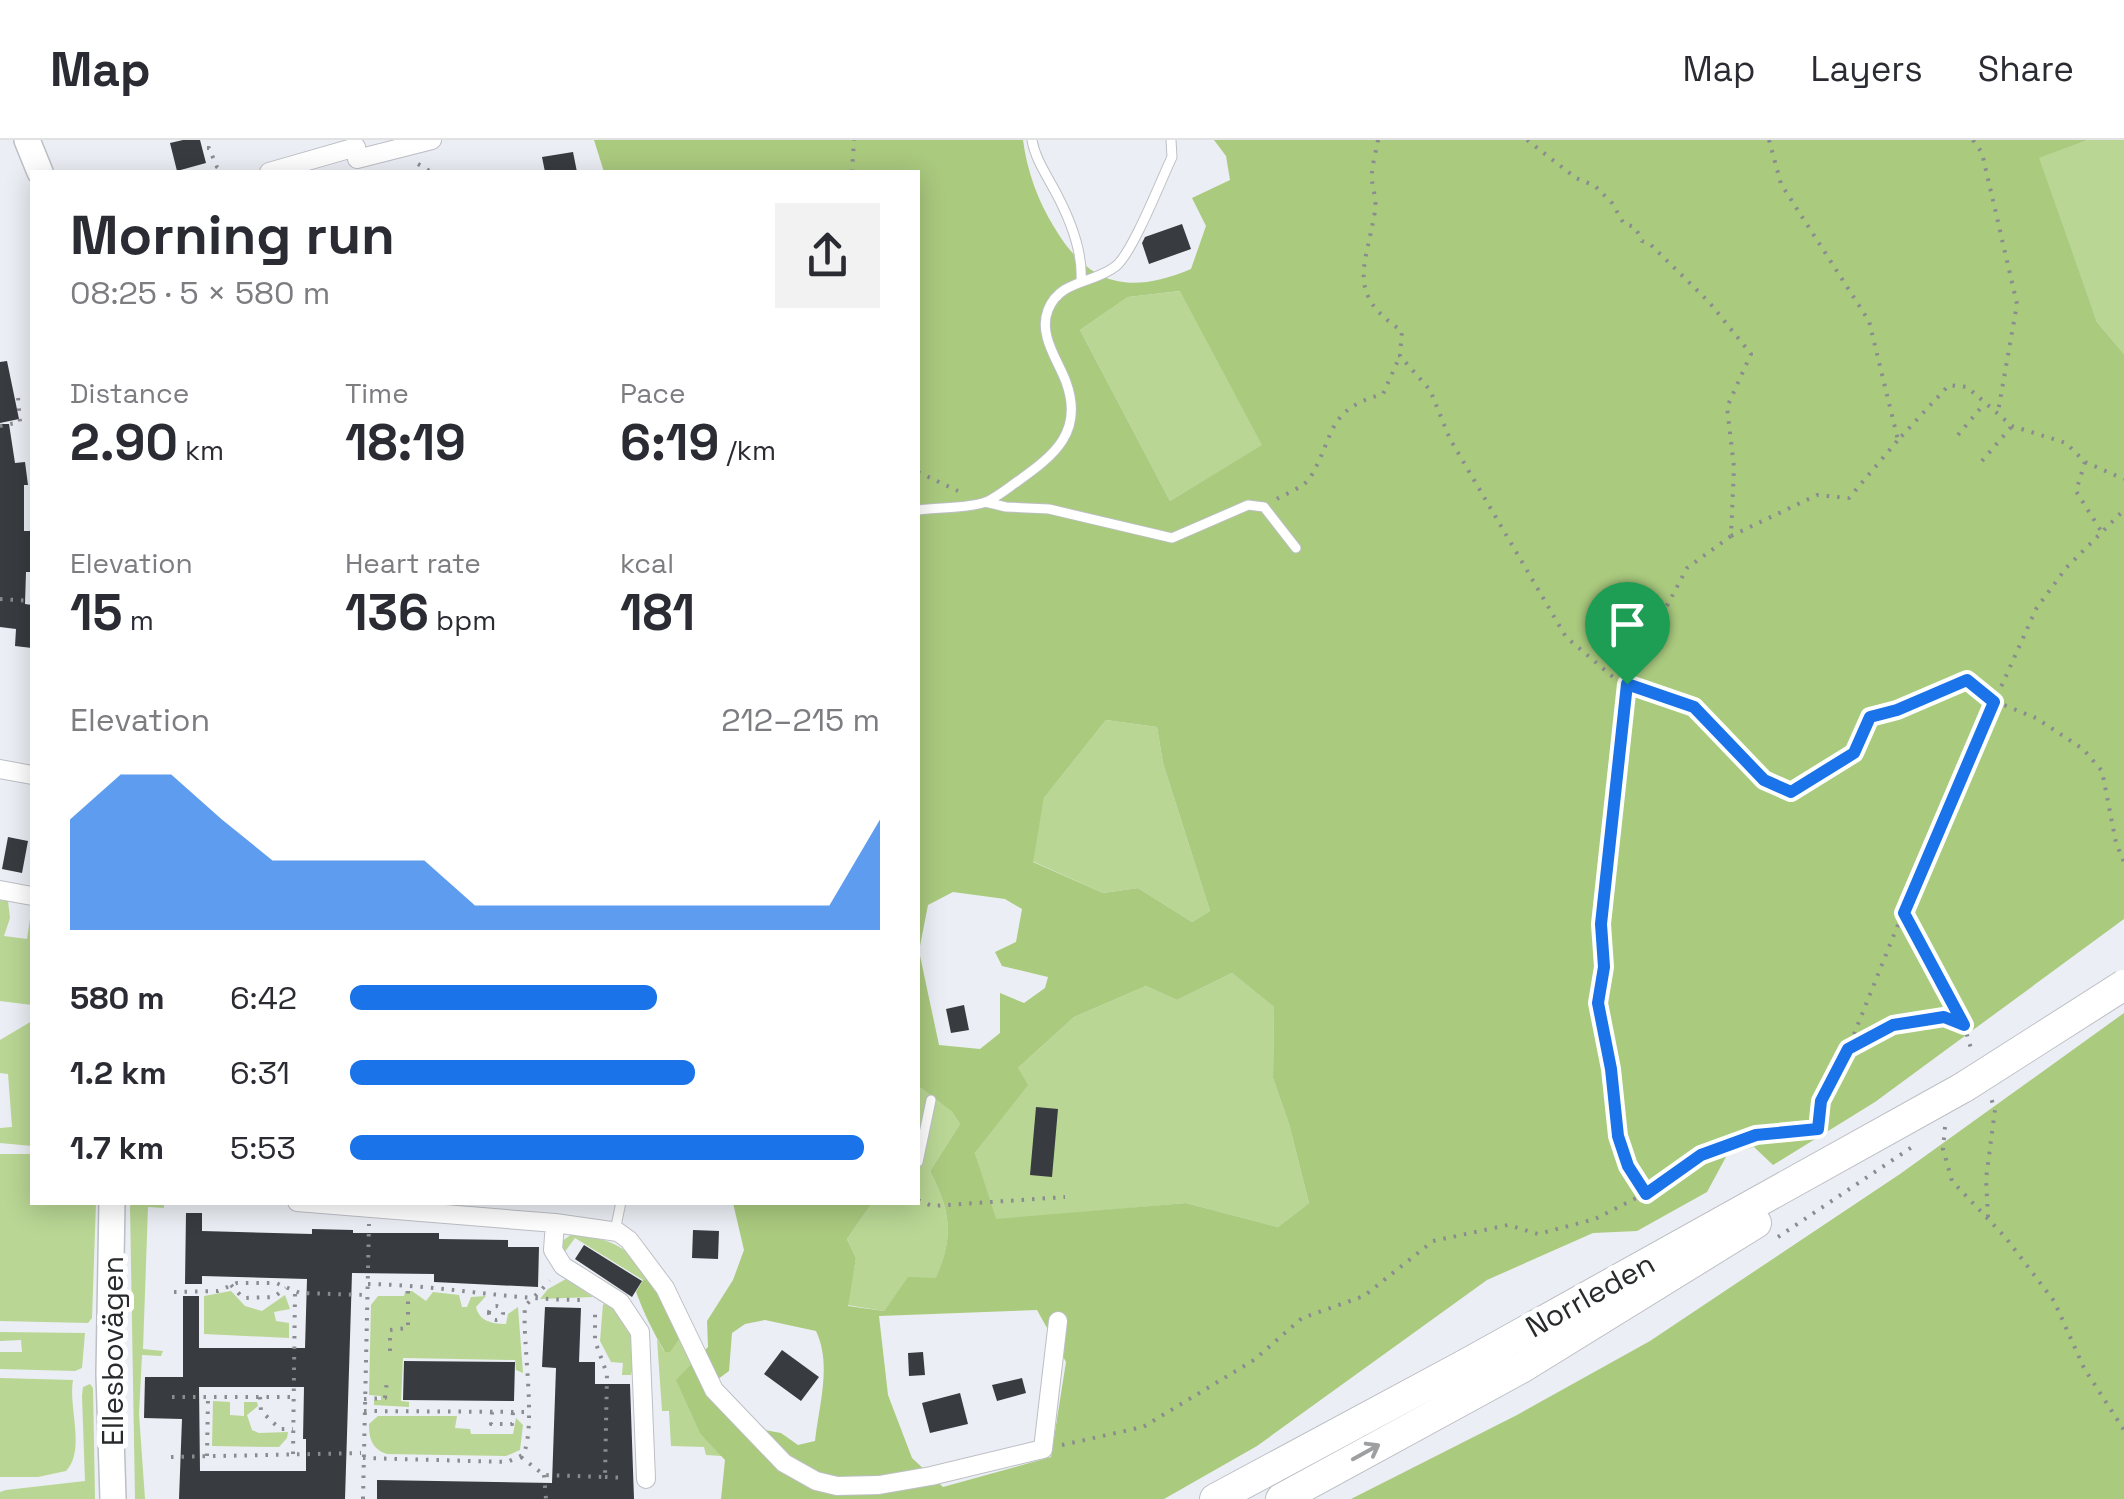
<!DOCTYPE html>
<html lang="en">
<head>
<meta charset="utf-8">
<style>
  :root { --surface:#fff; --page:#f2f2f3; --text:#2b2b33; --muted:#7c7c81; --line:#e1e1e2; --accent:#1a73e8 }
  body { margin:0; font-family:"Space Grotesk",sans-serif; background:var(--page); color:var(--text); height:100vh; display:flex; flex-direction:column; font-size:38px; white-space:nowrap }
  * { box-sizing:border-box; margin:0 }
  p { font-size:32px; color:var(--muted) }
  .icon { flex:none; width:55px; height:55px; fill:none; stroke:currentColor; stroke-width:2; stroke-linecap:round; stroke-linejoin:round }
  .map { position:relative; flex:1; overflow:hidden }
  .sheet { position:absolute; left:30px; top:30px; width:890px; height:1035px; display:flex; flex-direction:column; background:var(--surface); border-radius:0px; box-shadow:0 5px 25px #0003 }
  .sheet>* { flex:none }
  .pin { position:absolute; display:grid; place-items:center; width:85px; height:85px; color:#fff; margin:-102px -42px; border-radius:50% 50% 50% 0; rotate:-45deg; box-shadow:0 0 10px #0007 }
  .pin .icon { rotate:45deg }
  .round { display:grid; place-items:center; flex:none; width:105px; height:105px; border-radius:0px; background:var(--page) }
  .summary { display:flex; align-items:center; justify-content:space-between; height:170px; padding:0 40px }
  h1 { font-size:55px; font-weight:800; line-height:75px }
  .stats { display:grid; grid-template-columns:repeat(3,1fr); gap:15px; height:170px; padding:10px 40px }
  .stats div { display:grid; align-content:center }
  .stats b { font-size:50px; font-weight:800 }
  .stats small { font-size:28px; font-weight:400 }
  .stats p { font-size:28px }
  .chart { height:280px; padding:20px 40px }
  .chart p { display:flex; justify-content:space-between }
  .chart svg { width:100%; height:180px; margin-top:10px; fill:var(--accent); opacity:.7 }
  ul { padding:0 40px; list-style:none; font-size:32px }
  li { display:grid; grid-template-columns:160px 120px 1fr; align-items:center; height:75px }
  li i { height:25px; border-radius:12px; background:var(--accent) }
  header { display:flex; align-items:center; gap:60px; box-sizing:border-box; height:140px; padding:0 50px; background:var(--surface); border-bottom:2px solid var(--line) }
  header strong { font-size:48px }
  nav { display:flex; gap:55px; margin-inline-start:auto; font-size:35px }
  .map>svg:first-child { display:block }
  .green { fill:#b9d694 }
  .forest { fill:#aaca7e; fill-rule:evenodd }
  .building { fill:#383b3f; fill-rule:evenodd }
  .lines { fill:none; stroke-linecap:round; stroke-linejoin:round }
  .service-casing { stroke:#bcbfc4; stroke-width:11 }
  .minor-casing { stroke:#bcbfc4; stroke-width:20 }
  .secondary-casing { stroke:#bcbfc4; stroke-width:28 }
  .trunk-casing { stroke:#bcbfc4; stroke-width:32 }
  .path { stroke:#8a8c90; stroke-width:4; stroke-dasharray:2.5 8; stroke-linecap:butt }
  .service { stroke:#fff; stroke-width:9 }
  .minor { stroke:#fff; stroke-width:18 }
  .secondary { stroke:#fff; stroke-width:25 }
  .trunk { stroke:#fff; stroke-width:30 }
  .trunk-bridge-casing { stroke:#bcbfc4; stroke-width:32; stroke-linecap:butt }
  .trunk-bridge { stroke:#fff; stroke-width:30 }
  .oneway { stroke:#9e9fa0 }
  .route-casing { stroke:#fff; stroke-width:20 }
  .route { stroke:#1a73e8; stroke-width:12 }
  .labels { text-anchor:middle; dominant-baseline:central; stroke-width:10; stroke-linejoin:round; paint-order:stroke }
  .street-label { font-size:30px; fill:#282a2c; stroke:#fff }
</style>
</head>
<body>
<header>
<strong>Map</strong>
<nav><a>Map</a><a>Layers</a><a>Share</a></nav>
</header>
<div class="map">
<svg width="2124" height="1359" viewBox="0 0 2124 1359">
  <rect width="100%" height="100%" fill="#ebeef4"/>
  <path class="green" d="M2088,0h36v214l-27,-32 -59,-164z
    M1181,151l82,154 -93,56 -90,-171 48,-33z
    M1106,580l51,7 6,36 47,148 -18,11 -54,-34 -35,5 -71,-32 12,-63z
    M0,760l8,1 2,17 -6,18 23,3 5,-34v100l-32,-4z
    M1232,833l42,34 -1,71 16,46 20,79 -31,24 -92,-24 -191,17 -20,-67 52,-68 -10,-16 57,-52 72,-31 31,14z
    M32,881v125l-32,-3v-15l12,-1 -4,-53 -8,-1v-33z
    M921,948l31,24 8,12 -30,47c21,42 24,64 6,108l-28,-1 -24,33 -37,-6 9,-47 -9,-19 25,-36 46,-1v-113z
    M0,1014h32v48l64,1 -4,115 -4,5 -88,-2z
    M164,1062v6l-16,-1 -5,142 20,2 -2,5 -19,-1 -3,59 6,85h-10l-5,-293 3,-3z
    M572,1094c40,5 53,12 81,42l-10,4 -68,-42 -11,15 -3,-11z
    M566,1139l27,18 -53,2 8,-10z
    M231,1151l14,15 17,5 23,-16 5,14 -16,3 2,9 13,2v15l-85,-4v-38z
    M405,1151h7l14,10 7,-9 26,3 3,12h5l4,-10 15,-1 -10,11c3,14 16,17 30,17l2,-10 10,-7 5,66 -7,-3 -1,-10 -112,-2 -2,43 8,1v5l-35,-2v-5h7v-4l-12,-1 2,-90 7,-9h26z
    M603,1164c29,6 35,47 28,71h-9l1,-12 -12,-1 -11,-21z
    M0,1192l85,1 -3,35 -7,3 -75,-2v-17h22l-1,-12 -21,1z
    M682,1195l10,28 9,72 21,21 -16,-1 -2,-8 -33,-1 -2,-35h-7l-5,-72 7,12 5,1z
    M0,1238l73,2c-5,27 13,70 -7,91l-28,6h-38z
    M90,1244l3,4 2,111h-95v-7l6,-2 79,-9 -3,-85 1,-9z
    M213,1261l17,1v13l14,1v-14h13l1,4 -11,9 5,15 7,3 29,-1 -1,6 -8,9 -67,-1z
    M378,1276h79l-2,12 15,1 1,5h42l3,-16 7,7 -3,25 -14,6 -119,-2c-15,-5 -18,-15 -18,-30z"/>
  <path class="forest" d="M594,0h429c4,31 15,61 31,87 35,59 75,68 137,42l15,-43 -14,-28 38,-18 -4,-24 -12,-16h874l-49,18 58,164 27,32v565l-249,183 -102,63 -19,-18 -27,8 -20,37 -70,39 -44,2 -106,47 -230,166 -93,53h-443l4,-39 -24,-25 -25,-55 32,-33 -1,-26 26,-41 11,-30 -11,-47h139l-25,36 9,19 -8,48 36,5 24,-34 28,1c18,-43 15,-65 -6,-107l30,-47 -8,-12 -31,-24 -3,1v-917h-314zM1180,151l82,154 -92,56 -90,-171 48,-33zM1106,580l51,7 6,36 47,148 -18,11 -54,-34 -35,5 -70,-31 11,-64zM953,752l52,7 17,10 -6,33 -21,10 7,14 46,11 -3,11 -21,15 -24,-10v40l-20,16 -41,-4 -20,-94 9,-46zM1232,833l42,34 -1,71 16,46 20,79 -31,24 -92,-24 -190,16 -21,-66 53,-68 -10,-17 56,-51 72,-31 31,14zM1037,1170l29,52 -15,95 -108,30 -31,-29 -24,-63 -9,-79zM765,1180l51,11c16,34 3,73 -1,110l-17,4 -17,-12 -32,-6 -39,-42 19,-14 3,-38 13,-9z
    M2124,873v486h-773l166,-84 133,-74 250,-167z
    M653,1136l29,59 -12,17h-5c-12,-20 -21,-39 -29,-60l7,-12z"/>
  <path class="building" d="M183,0h17l6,23 -29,8 -7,-28z
    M573,12l4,20h-32l-3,-15z
    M1182,84l9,25 -42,15 -7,-21 3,-6z
    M7,221l12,58 -19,4v-61z
    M0,284h9l6,39 10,-1 3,23h-4v46h8v41h-6l-1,32 7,1v43l-17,-2 1,-17 -16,-2z
    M8,697l20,4 -6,32 -20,-4z
    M964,865l5,25 -18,3 -5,-24z
    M1036,967l22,2 -6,68 -22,-2z
    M186,1073h16v18l110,3v-5l41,1v3h86v6l69,1v7h31l-1,40 -104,-5v-8l-82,-1 -7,226h-166l3,-80 -38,-1 1,-41h38v-81h16v52h106l2,-69 -105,-3v8h-17zM199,1247h105l-1,52h3v32h-106z
    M693,1090l26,1 -1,28 -26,-1z
    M584,1105l58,36 -10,16 -57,-38z
    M545,1167l36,1 -2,54h16v22h35l4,115h-257v-19l175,3 4,-115 -14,-1z
    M782,1210l37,27 -18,24 -37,-27z
    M923,1212l2,23 -16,1 -1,-23z
    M404,1221l111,1 -1,39 -111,-1z
    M1022,1238l4,15 -29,8 -5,-16z
    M960,1253l8,31 -38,9 -8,-30z"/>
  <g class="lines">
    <defs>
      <path id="service" d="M1032,0c3,18 14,34 23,51 14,26 28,60 26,90
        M985,362l21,5 43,2 123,29 76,-33 16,2 32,41
        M918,370c21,-3 48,-1 68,-8 11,-5 22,-14 32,-21 37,-26 66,-50 48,-99 -8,-22 -28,-47 -18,-72 12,-31 46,-26 68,-44 17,-14 45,-86 56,-109l-1,-17
        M918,1022l13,-62
        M615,1091l6,-29"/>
      <path id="minor" d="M357,19l75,-19
        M269,32l87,-25
        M0,629l32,6
        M0,750l32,6
        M297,1062l258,21 63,9 11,8 36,48 49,102 70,73 32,18 21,5 42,-1 52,-9 112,-27 15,-128
        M555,1083l-2,27 10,16 57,36 20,30 6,147"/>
      <path id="secondary" d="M27,0l13,32
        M112,1062l-3,172 4,125"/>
      <path id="trunk" d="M1215,1359l253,-136 496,-276
        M1281,1359l242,-132 233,-144"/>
    </defs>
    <use href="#service" class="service-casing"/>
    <use href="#minor" class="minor-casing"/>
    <use href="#secondary" class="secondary-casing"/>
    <use href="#trunk" class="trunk-casing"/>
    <path class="path" d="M1378,0c-2,13 -7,27 -6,40 1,10 5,21 3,31 -9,56 -30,82 27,120l-2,25 30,34 20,49 116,198 47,40 81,30 70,73 27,12 63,-39 16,-36 27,-7 70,-30 27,21 42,17 47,31 19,22 14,72 8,19
      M1527,0l49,38 19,8 17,17 12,21 11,3 7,14 8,3 59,58 42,52 -24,53 7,60 -3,69 -44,32 -19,36 -33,43 -8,37 -26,240 3,43 -6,36 13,66 7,67 10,30 18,27
      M1769,0l12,44 88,137 29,119 51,-55 18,2 45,39 54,17 19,19 39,17
      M1973,0l9,13 35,151 -19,108
      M207,8h2l8,19 6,5
      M418,24l13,8
      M852,32l2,-32
      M0,286l20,-4 -2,-25
      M1958,295l26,-31
      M1982,321l30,-35
      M2085,322l-9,29 25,40
      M918,332l40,19
      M1277,359c10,-6 27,-12 33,-21 26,-44 15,-68 73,-84l17,-38
      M1731,396l86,-41 32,3 49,-58
      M0,459l32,2
      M1904,773l60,112 8,27
      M1851,907c36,-19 73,-38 113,-22
      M1945,987l-2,22 9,32 54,57 48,63 30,67 40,62
      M918,1060l14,6 133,-9
      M1988,1077l-2,-38 9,-69 -4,-12
      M1778,1097l137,-92
      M368,1144c72,1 142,16 214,16
      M231,1145l12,13 31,-1 12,-9
      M174,1152l44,-1 19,-8h39l24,10 66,2
      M489 1173a7 7 0 1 1 14 0a7 7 0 1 1-14 0Z
      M390,1211v-21l18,-2v-43
      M172,1257h121
      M260,1257l1,14 19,18h13
      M364,1259l21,-1 2,-18
      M364,1271l163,1
      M492,1272l-1,12h21l1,-12
      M1062,1305l81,-18 111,-67 48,-42 62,-22 69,-55 75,-16 30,9 57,-15 51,-26 55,-38 55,-20 62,-6 3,-28 27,-52 80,-199 108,-241 30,-41 58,-58
      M293,1314l2,-163
      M207,1316l1,-58
      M171,1317l190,-4
      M521,1317l23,18 61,2 2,-103 -12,-33v-31
      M363,1318l144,4 16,-7c14,-29 -1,-112 2,-149l25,-25
      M544,1335l2,24
      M605,1337l21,1
      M363,1359l6,-275"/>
    <use href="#service" class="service"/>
    <use href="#minor" class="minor"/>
    <use href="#secondary" class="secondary"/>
    <use href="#trunk" class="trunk"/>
    <defs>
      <path id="trunk-bridge" d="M1964,947l160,-102"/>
    </defs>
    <use href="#trunk-bridge" class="trunk-bridge-casing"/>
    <use href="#trunk-bridge" class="trunk-bridge"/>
  </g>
  <defs><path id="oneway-shaft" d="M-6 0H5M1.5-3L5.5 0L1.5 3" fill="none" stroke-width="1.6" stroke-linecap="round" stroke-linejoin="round" transform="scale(2.5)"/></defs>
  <use class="oneway" href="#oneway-shaft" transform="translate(1366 1312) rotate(-29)"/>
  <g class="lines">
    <defs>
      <path id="route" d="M1967,540l27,22 -90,211 60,112 -20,-8 -51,8 -45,24 -27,52 -3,28 -62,6 -55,20 -55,39 -18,-28 -10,-30 -7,-67 -13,-66 6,-36 -3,-43 26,-240 67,23 70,73 27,12 63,-39 16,-36 27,-7z"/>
    </defs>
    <use href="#route" class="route-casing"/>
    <use href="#route" class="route"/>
  </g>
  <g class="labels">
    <g class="street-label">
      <text transform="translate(1590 1155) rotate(-29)">Norrleden</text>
      <text transform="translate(112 1211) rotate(-90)">Ellesbovägen</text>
    </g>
  </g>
</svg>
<div class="pin" style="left:1627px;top:544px;background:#1e9e55"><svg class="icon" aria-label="arrive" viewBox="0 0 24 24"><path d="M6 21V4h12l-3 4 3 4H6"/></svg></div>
<section class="sheet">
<div class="summary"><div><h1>Morning run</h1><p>08:25 · 5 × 580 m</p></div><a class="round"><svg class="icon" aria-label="share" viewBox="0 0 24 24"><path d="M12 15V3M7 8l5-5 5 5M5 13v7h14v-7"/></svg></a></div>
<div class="stats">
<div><p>Distance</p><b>2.90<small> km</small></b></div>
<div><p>Time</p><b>18:19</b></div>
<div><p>Pace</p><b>6:19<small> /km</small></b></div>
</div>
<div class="stats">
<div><p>Elevation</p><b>15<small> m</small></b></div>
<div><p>Heart rate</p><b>136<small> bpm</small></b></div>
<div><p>kcal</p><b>181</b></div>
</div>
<div class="chart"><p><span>Elevation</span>212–215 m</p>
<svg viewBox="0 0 160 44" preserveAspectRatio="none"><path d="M0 44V17L10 6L20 6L30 17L40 27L50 27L60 27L70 27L80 38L90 38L100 38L110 38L120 38L130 38L140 38L150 38L160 17V44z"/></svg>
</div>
<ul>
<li><b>580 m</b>6:42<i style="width:58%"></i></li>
<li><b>1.2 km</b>6:31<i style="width:65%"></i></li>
<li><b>1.7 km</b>5:53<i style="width:97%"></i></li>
</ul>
</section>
</div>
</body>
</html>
